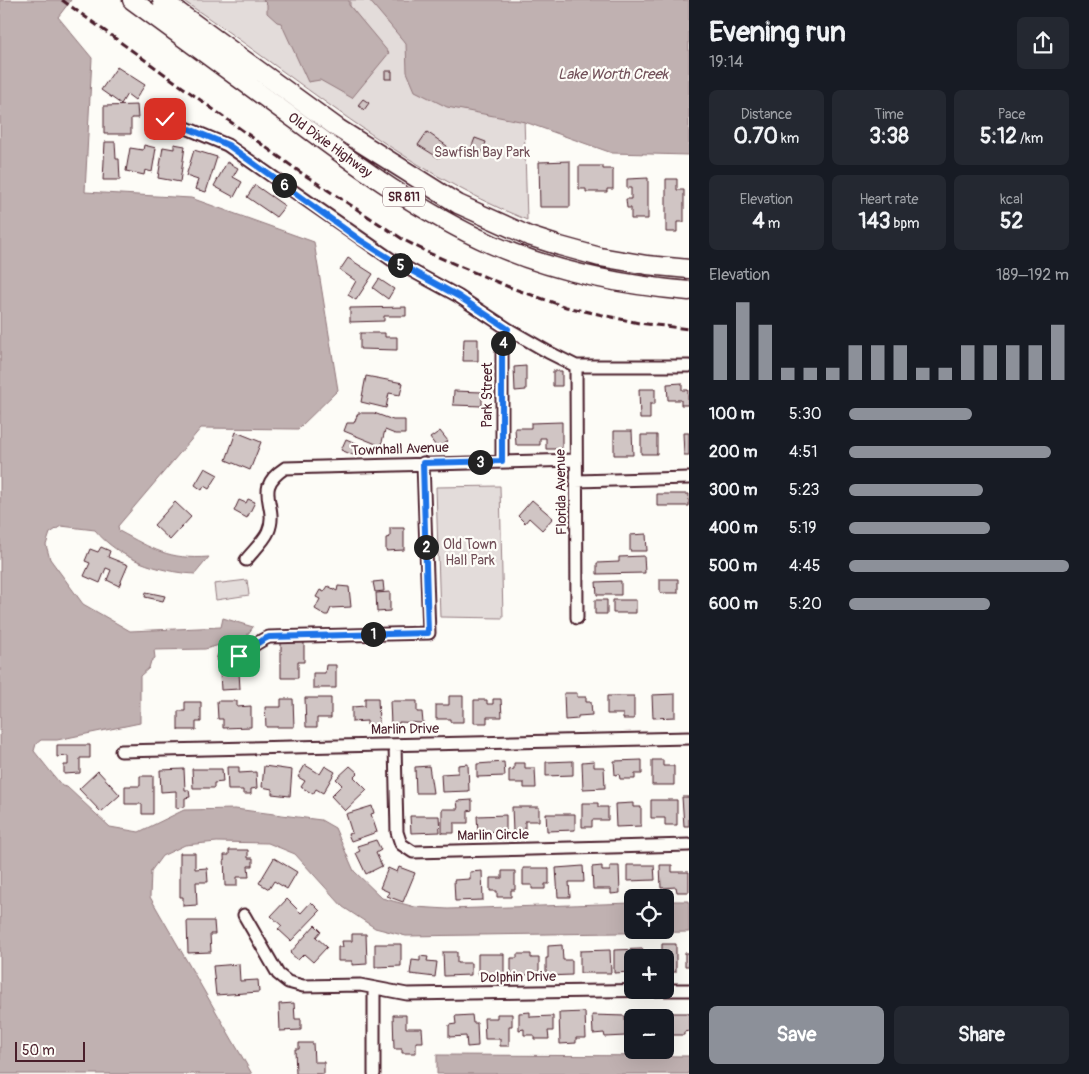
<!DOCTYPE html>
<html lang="en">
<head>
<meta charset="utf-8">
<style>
  :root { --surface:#171b24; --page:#242831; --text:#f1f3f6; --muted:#9ea1a6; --accent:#8c9099 }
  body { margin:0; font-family:Pangolin,sans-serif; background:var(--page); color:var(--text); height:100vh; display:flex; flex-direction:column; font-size:19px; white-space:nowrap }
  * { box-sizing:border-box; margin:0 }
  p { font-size:16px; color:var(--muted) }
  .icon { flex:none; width:28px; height:28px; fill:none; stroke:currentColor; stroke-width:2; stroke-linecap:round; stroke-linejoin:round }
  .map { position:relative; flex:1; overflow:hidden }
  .side { display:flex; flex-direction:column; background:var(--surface); width:400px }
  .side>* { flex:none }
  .controls { position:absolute; left:624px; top:889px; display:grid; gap:10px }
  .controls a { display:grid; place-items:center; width:50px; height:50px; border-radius:8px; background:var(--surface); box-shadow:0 5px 20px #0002; font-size:25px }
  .scale { position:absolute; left:15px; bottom:12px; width:70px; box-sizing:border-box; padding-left:5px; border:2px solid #4a1f2b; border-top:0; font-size:14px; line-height:18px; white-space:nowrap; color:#4a1f2b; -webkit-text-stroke:4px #fdfcf7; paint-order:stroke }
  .pin { position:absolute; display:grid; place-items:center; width:42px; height:42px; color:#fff; margin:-21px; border-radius:10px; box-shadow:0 2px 8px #0006 }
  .km { position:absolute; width:25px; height:25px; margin:-12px; border-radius:50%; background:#222; color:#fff; font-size:14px; line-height:25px; text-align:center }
  .round { display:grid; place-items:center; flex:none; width:52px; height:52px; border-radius:8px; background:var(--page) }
  .overview { display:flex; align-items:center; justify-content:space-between; height:85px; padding:0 20px }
  h1 { font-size:28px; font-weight:700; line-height:38px }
  .figures { display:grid; grid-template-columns:repeat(3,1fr); gap:8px; height:85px; padding:5px 20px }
  .figures div { display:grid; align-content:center; border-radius:8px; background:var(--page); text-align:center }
  .figures b { font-size:21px; font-weight:700 }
  .figures small { font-size:14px; font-weight:400 }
  .figures p { font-size:14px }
  .chart { height:140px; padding:10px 20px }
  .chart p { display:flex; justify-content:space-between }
  .chart svg { width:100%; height:90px; margin-top:5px; stroke:var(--accent); stroke-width:6 }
  .action { display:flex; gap:10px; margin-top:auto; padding:10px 20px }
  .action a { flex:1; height:58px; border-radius:8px; background:var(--accent); color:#fff; font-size:20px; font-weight:700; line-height:58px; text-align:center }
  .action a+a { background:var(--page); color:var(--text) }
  ul { padding:0 20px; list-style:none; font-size:16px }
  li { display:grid; grid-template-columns:80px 60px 1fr; align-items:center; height:38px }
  li i { height:12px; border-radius:6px; background:var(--accent) }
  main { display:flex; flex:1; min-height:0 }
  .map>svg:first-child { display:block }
  .green { fill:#e3dcda; stroke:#967e82 }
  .water { fill:#c0b1b1; stroke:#91777b }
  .building { fill:#d0c5c4; stroke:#4a1f2b }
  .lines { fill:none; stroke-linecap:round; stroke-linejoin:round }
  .street-casing { stroke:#4a1f2b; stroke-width:15 }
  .primary-casing { stroke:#4a1f2b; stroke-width:21 }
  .street { stroke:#fdfcf7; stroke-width:11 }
  .primary { stroke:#fdfcf7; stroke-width:18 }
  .rail { stroke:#4a1f2b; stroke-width:3; stroke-dasharray:8 4; stroke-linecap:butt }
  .route-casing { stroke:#fff; stroke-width:10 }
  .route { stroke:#1a73e8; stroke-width:6 }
  .labels { text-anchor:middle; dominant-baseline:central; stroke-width:4.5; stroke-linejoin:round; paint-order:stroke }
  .shield { fill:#fdfcf7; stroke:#806168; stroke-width:1 }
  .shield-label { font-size:12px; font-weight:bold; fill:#4a1f2b }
  .street-label { font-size:14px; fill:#4a1f2b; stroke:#fdfcf7 }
  .park-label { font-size:14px; fill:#704e57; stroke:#fdfcf7 }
  .water-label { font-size:15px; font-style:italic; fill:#73525a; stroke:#fdfcf7 }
</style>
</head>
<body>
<main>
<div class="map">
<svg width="689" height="1074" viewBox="0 0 689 1074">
  <rect width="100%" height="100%" fill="#fdfcf7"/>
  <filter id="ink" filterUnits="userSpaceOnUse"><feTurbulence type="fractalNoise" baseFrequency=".02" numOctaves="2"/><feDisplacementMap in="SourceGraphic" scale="10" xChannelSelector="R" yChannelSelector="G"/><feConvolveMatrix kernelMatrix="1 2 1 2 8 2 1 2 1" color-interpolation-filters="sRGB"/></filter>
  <g filter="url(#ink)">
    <path class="green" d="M182,0h83l17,22 27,60 77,-28 -36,-48v-6h22l152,117 3,103c-127,-51 -232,-145 -345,-220z
      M500,486l3,132 -63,-1 -4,-130z
      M247,580l2,15 -33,5 -2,-16z"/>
    <path class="water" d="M0,0h71l-13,17 34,41 -7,134 106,6 123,44 24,148 -40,39 -97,-1 -83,98 1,5c34,18 49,29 90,26l-14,17c-37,-2 -76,-15 -100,-44l-34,-4 -11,7 -4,12 4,14 33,45 47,27 91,-4 2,-9 30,9 -8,11 -40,11 -51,1 1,8 -4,3 -2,7 -9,8v47l-83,17h-16l-5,4 -2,7 28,35 5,1 43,40 29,5 45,-22 51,-1 86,11 14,8 19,43 28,27 33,9 33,2 184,-6v27h33v-29h24v31l-283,4 -31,-8 -32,-21 -48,-53 -27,-11 -51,-1 -32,3 -23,11 -11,15 -1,26 102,177h-252z
      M263,0h86v5l40,48 -37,45 -32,-18 -12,2 -27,-59 -4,-1 -10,-9v-9z
      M369,0h320v155l-77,-2 -87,-31 -78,-15 -32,-16 -8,-19 -1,-28z
      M437,1055l252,1v18h-252z"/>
    <path class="building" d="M117,67l28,18 -10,15 -8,-6 -6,10 -20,-14z
      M385,71h7v8h-7z
      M363,99l6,4 -5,7 -6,-5z
      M137,105l1,13h-7v16h-27v-28z
      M427,132l20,14 -8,12 -21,-13z
      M475,138l11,4 -6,16 -11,-4z
      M105,142h10l1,17h3l1,21h-17z
      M174,144l11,2 -5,36 -22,-4 5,-31 11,2z
      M144,145l12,3 -4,24 -7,-2 -1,5 -18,-4 4,-23 13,2z
      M194,150l23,7 -11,35 -11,-3 3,-9 -12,-4z
      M570,161v46h-30l-1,-45z
      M227,162l11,6 -5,9 9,5 -8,15 -20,-11z
      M579,166h24v3h10v20h-6v3h-21v-3h-7z
      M648,178v41h-17v-11h-4l-1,-9h5v-11h-4v-9z
      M666,179h11v11h7v32h-7v10h-11z
      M255,185l30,21 -9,11 -29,-20z
      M348,258l25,16 -17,26 -8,-5 8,-14 -16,-11z
      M379,279l15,10 -6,10 -15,-11z
      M406,307v9h-22v5l-34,1v-14z
      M360,333h25v4h12v13l-37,-1z
      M464,339h14v22h-15z
      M526,366v24l-11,1 -1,-24z
      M553,371h9v15h-9z
      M366,376l37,7 -3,12 -11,-2 -3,15 -25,-6z
      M682,383v7h6v15h-7v-5h-13l-1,-16z
      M639,389h16v15h-5v15h-10z
      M454,391l28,1v14l-29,-1z
      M358,413h16l19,7h12v14h-10l-10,-4 -4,16 -37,-15 3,-8h7z
      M562,422v27h-16v-11h-6v7h-24l-1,-17h16v-5z
      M440,431l8,10 -10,8 -8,-11z
      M614,431h18l1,24h-19z
      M236,432l25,10 -11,28 -24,-10z
      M683,433h6v22h-5z
      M641,435h16v19h-16z
      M346,439l12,5 -5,11 -12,-5z
      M205,468l13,7 -9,14 -5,-3 -2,4 -7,-5z
      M657,494h32v12h-32z
      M248,499l7,3 -8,16 -13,-7 5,-11 7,3z
      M532,500l21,18 -11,12 -13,-12 -4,5 -7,-7z
      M175,502l16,15 -21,23 -16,-15z
      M390,528h14v22l-18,1v-13l4,-1z
      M646,534l1,17h-17v-16z
      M101,547l9,4 -2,6 20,8 -9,21 -12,-6 4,-10 -5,-2 -6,15 -16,-7 6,-13 -5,-2 5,-12 8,3z
      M644,556l1,17 -48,1v-11l22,-1v-5z
      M660,579h18v14h-18z
      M383,581l1,10 -9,1 -2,-10z
      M621,581v14h-24l-1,-13z
      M328,586l9,5 1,-5 11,1 2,20 -20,1 -3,7h-3l-10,-6 5,-10 -4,-2 4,-7 4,2z
      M146,592l19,4 -2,5 -18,-4z
      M390,592v19l-13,1 -1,-19z
      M595,600h12v14h-12z
      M613,600h23v13h-23z
      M281,640h23v22h-6v16h-17z
      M326,665h10v23h-23v-15h12z
      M239,672l1,17 -19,1 -1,-17z
      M564,693h13v4h9v5h5l1,13 -14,1v3l-13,1z
      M675,694v23l-22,1 -1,-23z
      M449,696h14v26h-13v-3h-14v-14h13z
      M607,696h27v23h-11v-5h-16z
      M305,698h26v20h-14v9h-11z
      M365,698h13l1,26 -12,1v-4l-15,1v-15l13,-1z
      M281,699h12l1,28h-28l-1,-20h16z
      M493,699h8l1,18h-15v6h-13v-23h13v4h6z
      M217,701h20v6l14,-1v21l-28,1v-9h-5z
      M390,701h27v11h5l1,11 -24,-1v2l-8,1z
      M185,702h16v20h-5v8h-18v-19h7z
      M57,745h33v13h-10v15l-16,1v-9h4v-9l-11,1z
      M642,760v14h-7v5h-15l-1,-5 -4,1 -1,-14z
      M652,760h11v6h11v19h-22z
      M573,761v14l-27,1v-14z
      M594,761v6h10l1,21 -22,1 -1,-27z
      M504,762l1,14 -28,1v-13z
      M514,763h11v5h10l1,20h-12v-5h-15v-13l5,-1z
      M468,764l1,27 -27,1 -1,-18 17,-1v-8z
      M305,765l15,9 5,-8 10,6 -12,21 -7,-4 -3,5 -12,-7 4,-6 -7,-4z
      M264,766l28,4 -2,26 -18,-2v-5l-10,-2z
      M350,766l8,7 -4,4 13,13 -22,21 -14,-15 11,-11 -6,-6z
      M429,766l4,27h-17l-1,-26z
      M227,767h12v6l17,-1 1,16 -6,1v5h-8v-4h-15z
      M184,769l1,21h4l1,7 -5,1v9l-9,1v-17l-15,1 -1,-22z
      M192,769h30l1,13 -9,1v5h-21z
      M98,771l22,24 -19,17 -22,-23z
      M140,776h13v38h-11v-10h-17v-18h15z
      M682,797h7v29h-5z
      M472,800v10l-4,1v12h-14v10h-12v-24h16l-1,-8z
      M651,800h26v25h-12v-7h-14z
      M582,803h16v4h10v13h-16v7h-10z
      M633,803v4h8v19l-25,1 -1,-23z
      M372,806l2,7 -3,1 6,18 -26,9 -3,-7 4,-1 -6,-19z
      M512,807h27v14h-14v11h-12z
      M546,814h29v16l-28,1z
      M506,815v16l-28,1 -1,-16z
      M410,816h29l1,16 -29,1z
      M376,840l5,10 -5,3 6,13 -16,8 -10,-21 4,-2 -3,-5z
      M229,850h19v8h5v8h-5l1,11h-12v9h-12l-1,-31h5z
      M180,853h15v16l12,-1 1,14h-12l1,23 -14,1v-9h-3z
      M274,858l23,14 -10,17 -13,-8 -5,8 -10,-6z
      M627,865h27l1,15 -28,1z
      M660,865h12v7h17v20h-12l-1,-5 -15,1z
      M583,866l1,16h-15l1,15h-12l-2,-29z
      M602,866v5h8v-5h9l1,27 -9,1v-5h-18l-1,-22z
      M399,867l16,6 -12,29 -16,-6 2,-4 -9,-4 8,-20 9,4z
      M523,868h26v16h-4v5h-13v-4h-9z
      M482,871l1,29 -28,1 -1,-21 16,-1v-7z
      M502,871h13v19h-4v7h-14v-6h-7v-13h12z
      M287,899l14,14 10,-11 9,9 -29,30 -13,-12 4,-3 -11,-10z
      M187,921h27l1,13h-5l1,18 -23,1z
      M315,925l6,6 -5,6 11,10 -14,15 -9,-8 -6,6 -8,-7z
      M352,934h14l1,30 -15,1v-4h-14v-14h5l-1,-6h10z
      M375,944h26v22l-26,1z
      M662,944h14v28h-11v-14h-15v-4h12z
      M562,945l1,15h9v15l-26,1v-18h2v-12z
      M643,949l1,9h-12v14l-18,1v-23z
      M610,950l1,23h-31v-22z
      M443,952h14v11h14v12l-27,1z
      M685,953h4v13h-4z
      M478,954h26v20h-26z
      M517,954h14v4h8v17h-28v-17h6z
      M420,956l8,1 -1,4 10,1 -2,15 -25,-3 2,-14 8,1z
      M239,964l1,17 18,-1 1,12 -43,3 -3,-29z
      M294,1003l1,16h6v11l-21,1 -1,-27z
      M660,1010v8h-11v-7z
      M530,1012v5l23,-1v15h-5l1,8h-15v-4h-10v-6l-5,1v-17z
      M585,1012l1,26h-10v5l-16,1 -1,-31z
      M669,1013h20v18l-5,1v3h-15z
      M497,1014h15v12h-3v20h-9v-7h-15l-1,-21h13z
      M393,1015h13v13h16l1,14h-7v11h-14v-4h-8z
      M472,1015l1,8h4l1,23 -11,1 -1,-11 -17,1v-12l7,-1 -1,-8z
      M592,1015l33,1v20l-20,1 -1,-4 -11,1z
      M299,1043h14l1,19h10v12h-28l-1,-25h4z"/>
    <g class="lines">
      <defs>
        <path id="street" d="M165,119l62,26 165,115 66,36 50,33 40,23 28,14h113
          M576,366l1,252
          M502,461v-117l6,-15
          M576,481l113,-3
          M246,560c7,-9 18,-19 22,-28 12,-27 -17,-42 17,-64l291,-8
          M224,658c25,-3 26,-14 45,-21l160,-4 -6,-170
          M395,745l2,87 4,12 12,8 276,-7
          M121,751l568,-13
          M244,915l34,59 10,8 15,4 57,-1 47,9 257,-4
          M665,990h24
          M374,1074v-86"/>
        <path id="primary" d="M132,0c56,41 112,82 168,123 60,45 122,90 191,121 63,28 130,41 198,47
          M162,0l177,129 119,75 71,32 31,10 40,11 47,8 42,4"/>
      </defs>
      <use href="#street" class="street-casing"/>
      <use href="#primary" class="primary-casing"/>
      <use href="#street" class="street"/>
      <use href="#primary" class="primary"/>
      <path class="rail" d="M62,0l238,172 104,68 27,14 78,33 57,20 73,16 50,6"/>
    </g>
  </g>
  <g class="lines" filter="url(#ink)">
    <defs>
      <path id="route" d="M165,119l63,26 132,95 32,20 66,36 50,33 -6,15v117l-79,2 5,170 -159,4c-11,4 -19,13 -30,19"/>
    </defs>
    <use href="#route" class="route-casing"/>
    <use href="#route" class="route"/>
  </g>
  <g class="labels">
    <rect class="shield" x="383" y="187.5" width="42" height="19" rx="4"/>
    <g class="shield-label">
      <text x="404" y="197">SR 811</text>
    </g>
    <g class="street-label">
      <text transform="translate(330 145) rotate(36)">Old Dixie Highway</text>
      <text transform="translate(487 395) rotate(-90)">Park Street</text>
      <text transform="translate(400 449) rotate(-2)">Townhall Avenue</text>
      <text transform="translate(561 492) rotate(-91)">Florida Avenue</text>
      <text transform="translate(405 729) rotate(-1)">Marlin Drive</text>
      <text transform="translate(493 835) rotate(-1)">Marlin Circle</text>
      <text transform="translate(518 977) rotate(-1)">Dolphin Drive</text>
    </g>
    <g class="park-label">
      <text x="482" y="152">Sawfish Bay Park</text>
      <text x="470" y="544">Old Town<tspan x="470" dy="16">Hall Park</tspan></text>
    </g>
    <g class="water-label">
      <text x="613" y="74">Lake Worth Creek</text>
    </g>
  </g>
</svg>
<div class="controls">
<a><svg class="icon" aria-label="locate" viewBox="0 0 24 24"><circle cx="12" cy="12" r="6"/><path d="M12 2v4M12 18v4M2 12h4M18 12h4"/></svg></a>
<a>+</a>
<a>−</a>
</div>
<div class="scale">50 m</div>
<div class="pin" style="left:239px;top:656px;background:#1e9e55"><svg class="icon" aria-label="arrive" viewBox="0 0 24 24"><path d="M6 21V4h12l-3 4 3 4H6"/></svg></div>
<div class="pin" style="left:165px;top:119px;background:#d93025"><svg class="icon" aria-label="check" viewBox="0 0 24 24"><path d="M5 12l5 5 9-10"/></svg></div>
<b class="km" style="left:373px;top:634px">1</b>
<b class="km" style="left:426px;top:547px">2</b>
<b class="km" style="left:480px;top:462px">3</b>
<b class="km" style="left:503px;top:343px">4</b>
<b class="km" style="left:400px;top:265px">5</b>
<b class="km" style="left:284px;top:185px">6</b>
</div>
<section class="side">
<div class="overview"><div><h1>Evening run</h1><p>19:14</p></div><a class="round"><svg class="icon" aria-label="share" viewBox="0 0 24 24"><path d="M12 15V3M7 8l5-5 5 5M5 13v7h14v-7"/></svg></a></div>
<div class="figures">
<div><p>Distance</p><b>0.70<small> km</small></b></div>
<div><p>Time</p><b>3:38</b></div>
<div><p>Pace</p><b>5:12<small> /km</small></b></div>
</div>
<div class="figures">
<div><p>Elevation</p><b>4<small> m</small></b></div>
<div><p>Heart rate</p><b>143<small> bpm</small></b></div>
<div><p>kcal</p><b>52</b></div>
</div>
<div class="chart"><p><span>Elevation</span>189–192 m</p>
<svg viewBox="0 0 160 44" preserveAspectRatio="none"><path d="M5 44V17M15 44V6M25 44V17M35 44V38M45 44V38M55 44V38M65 44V27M75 44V27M85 44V27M95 44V38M105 44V38M115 44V27M125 44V27M135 44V27M145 44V27M155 44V17"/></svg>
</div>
<ul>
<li><b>100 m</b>5:30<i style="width:56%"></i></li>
<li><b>200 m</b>4:51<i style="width:92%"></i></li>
<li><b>300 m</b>5:23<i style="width:61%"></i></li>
<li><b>400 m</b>5:19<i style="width:64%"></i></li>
<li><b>500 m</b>4:45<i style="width:100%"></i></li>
<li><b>600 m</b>5:20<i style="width:64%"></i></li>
</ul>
<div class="action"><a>Save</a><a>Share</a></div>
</section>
</main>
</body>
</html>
